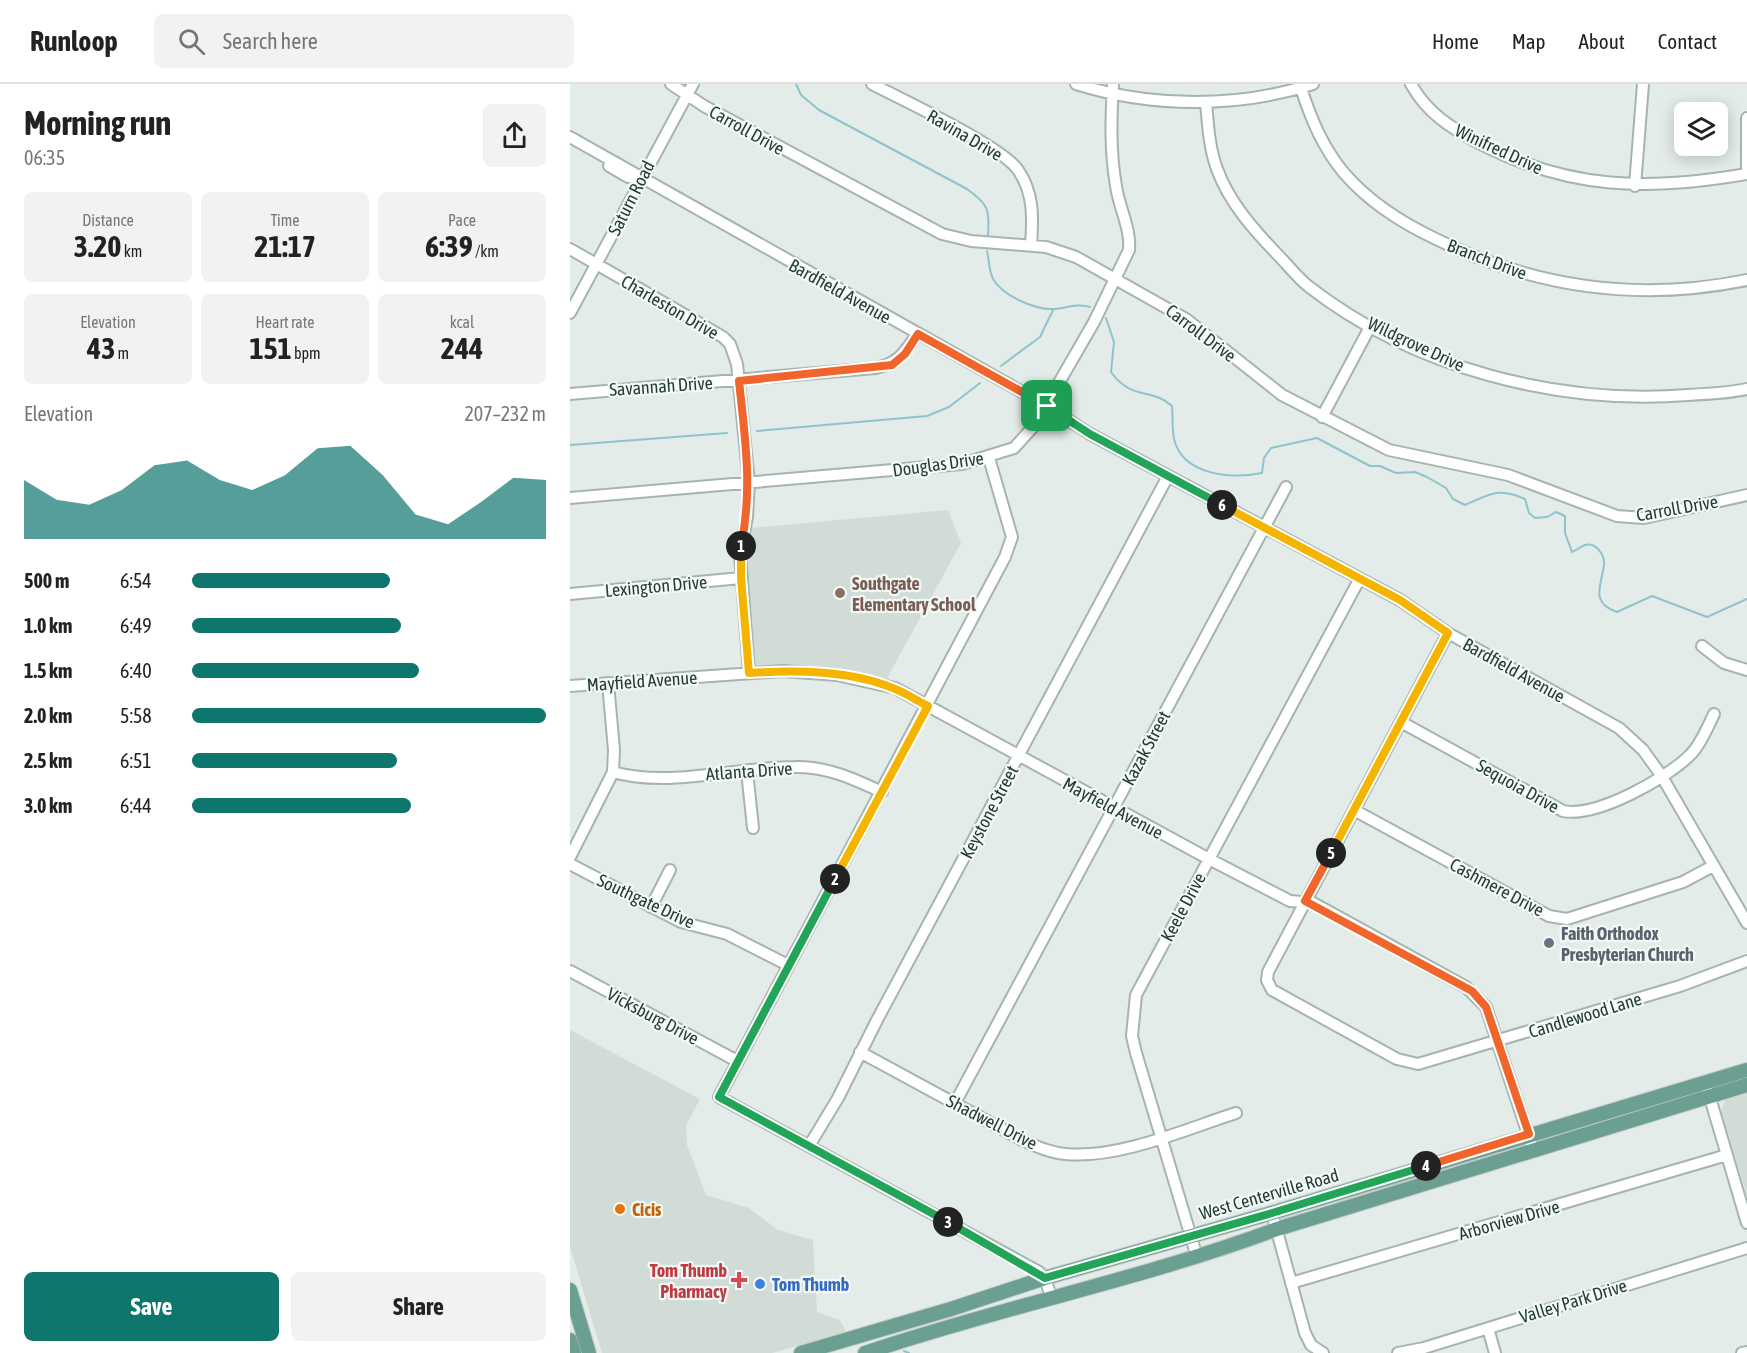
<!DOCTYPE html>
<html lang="en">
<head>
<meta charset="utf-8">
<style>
  :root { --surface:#fff; --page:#f2f2f2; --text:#222; --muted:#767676; --line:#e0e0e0; --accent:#0f766e }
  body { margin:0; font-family:"Asap Condensed",sans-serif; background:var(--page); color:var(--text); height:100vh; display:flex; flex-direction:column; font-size:22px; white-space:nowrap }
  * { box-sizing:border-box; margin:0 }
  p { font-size:20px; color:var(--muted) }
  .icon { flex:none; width:33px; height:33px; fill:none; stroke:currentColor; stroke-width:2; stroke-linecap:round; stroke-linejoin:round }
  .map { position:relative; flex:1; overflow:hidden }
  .details { display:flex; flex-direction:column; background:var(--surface); width:570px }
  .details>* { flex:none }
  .buttons { position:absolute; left:1104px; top:18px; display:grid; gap:12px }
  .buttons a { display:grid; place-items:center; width:54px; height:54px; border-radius:9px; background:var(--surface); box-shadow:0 3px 15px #0003; font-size:30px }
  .pin { position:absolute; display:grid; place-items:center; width:51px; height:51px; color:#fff; margin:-26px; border-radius:12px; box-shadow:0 3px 9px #0006 }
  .km { position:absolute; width:30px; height:30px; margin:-15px; border-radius:50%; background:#222; color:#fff; font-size:16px; line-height:30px; text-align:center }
  .round { display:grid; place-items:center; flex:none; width:63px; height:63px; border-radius:9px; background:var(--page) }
  .summary { display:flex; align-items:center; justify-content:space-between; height:102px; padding:0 24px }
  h1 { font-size:33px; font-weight:700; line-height:45px }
  .metrics { display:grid; grid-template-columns:repeat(3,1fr); gap:9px; height:102px; padding:6px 24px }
  .metrics div { display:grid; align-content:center; border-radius:9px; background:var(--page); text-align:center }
  .metrics b { font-size:30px; font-weight:700 }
  .metrics small { font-size:16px; font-weight:400 }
  .metrics p { font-size:16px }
  .chart { height:168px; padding:12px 24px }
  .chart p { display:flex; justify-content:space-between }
  .chart svg { width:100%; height:108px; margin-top:6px; fill:var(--accent); opacity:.7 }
  .action { display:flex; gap:12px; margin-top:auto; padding:12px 24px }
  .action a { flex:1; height:69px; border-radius:9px; background:var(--accent); color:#fff; font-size:24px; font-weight:700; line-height:69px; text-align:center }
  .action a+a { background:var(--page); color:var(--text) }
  ul { padding:0 24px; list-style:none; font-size:20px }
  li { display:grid; grid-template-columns:96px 72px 1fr; align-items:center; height:45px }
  li i { height:15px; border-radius:8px; background:var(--accent) }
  header { display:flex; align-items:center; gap:36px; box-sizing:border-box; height:84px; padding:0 30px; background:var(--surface); border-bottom:2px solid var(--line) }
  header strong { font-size:28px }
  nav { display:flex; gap:33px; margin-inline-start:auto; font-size:21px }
  .search { width:420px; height:54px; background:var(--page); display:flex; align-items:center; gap:15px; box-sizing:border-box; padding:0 21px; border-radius:9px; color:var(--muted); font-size:22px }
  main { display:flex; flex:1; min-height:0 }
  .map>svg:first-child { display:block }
  .built { fill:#d1dcd7 }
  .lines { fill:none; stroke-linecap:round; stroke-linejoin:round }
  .stream { stroke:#8ec3ce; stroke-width:2 }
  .minor-casing { stroke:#a6b4af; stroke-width:14 }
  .major-casing { stroke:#c2c8c7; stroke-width:16 }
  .minor { stroke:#fff; stroke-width:10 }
  .major { stroke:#6a9f92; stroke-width:14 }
  .split-1-casing { stroke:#fff; stroke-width:12 }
  .split-2-casing { stroke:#fff; stroke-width:12 }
  .split-3-casing { stroke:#fff; stroke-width:12 }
  .split-4-casing { stroke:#fff; stroke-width:12 }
  .split-5-casing { stroke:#fff; stroke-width:12 }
  .split-6-casing { stroke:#fff; stroke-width:12 }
  .split-7-casing { stroke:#fff; stroke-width:12 }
  .split-1 { stroke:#f0652b; stroke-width:8 }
  .split-2 { stroke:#f5b400; stroke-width:8 }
  .split-3 { stroke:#22a559; stroke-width:8 }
  .split-4 { stroke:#22a559; stroke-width:8 }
  .split-5 { stroke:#f0652b; stroke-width:8 }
  .split-6 { stroke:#f5b400; stroke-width:8 }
  .split-7 { stroke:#22a559; stroke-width:8 }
  .education-dot { fill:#8d6e63; stroke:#f3f9f6; stroke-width:2 }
  .worship-dot { fill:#6b7280; stroke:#f3f9f6; stroke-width:2 }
  .food-dot { fill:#e8710a; stroke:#f3f9f6; stroke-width:2 }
  .health-dot { fill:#e0444e; stroke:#f3f9f6; stroke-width:2 }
  .shop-dot { fill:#3f7fe0; stroke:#f3f9f6; stroke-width:2 }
  .labels { text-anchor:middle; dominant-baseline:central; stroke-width:4.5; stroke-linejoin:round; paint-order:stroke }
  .street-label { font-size:18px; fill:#243c36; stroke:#f3f9f6 }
  .education-label { font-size:18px; font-weight:bold; fill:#785e54; stroke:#f3f9f6; text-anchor:start }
  .worship-label { font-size:18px; font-weight:bold; fill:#5b616d; stroke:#f3f9f6; text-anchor:start }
  .food-label { font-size:18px; font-weight:bold; fill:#c56008; stroke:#f3f9f6; text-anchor:start }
  .health-label { font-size:18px; font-weight:bold; fill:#be3a42; stroke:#f3f9f6; text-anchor:end }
  .shop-label { font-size:18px; font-weight:bold; fill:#366cbe; stroke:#f3f9f6; text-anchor:start }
</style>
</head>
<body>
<header>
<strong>Runloop</strong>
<div class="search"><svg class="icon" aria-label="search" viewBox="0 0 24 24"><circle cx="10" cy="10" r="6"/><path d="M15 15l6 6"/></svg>Search here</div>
<nav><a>Home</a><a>Map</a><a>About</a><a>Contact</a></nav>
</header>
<main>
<section class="details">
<div class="summary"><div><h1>Morning run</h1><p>06:35</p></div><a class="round"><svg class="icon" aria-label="share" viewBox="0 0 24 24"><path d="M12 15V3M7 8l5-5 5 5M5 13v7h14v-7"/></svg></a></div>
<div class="metrics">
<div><p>Distance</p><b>3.20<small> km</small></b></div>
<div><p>Time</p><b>21:17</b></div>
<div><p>Pace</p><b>6:39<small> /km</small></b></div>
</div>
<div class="metrics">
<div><p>Elevation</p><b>43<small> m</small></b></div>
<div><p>Heart rate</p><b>151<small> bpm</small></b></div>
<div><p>kcal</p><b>244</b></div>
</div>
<div class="chart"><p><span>Elevation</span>207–232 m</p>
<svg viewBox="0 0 160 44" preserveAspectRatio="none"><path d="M0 44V20L10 28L20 30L30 24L40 14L50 12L60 20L70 24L80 18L90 7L100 6L110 18L120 34L130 38L140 29L150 19L160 20V44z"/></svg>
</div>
<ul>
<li><b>500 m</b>6:54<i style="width:56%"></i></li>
<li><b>1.0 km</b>6:49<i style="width:59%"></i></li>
<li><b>1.5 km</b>6:40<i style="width:64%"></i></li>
<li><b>2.0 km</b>5:58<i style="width:100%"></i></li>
<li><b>2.5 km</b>6:51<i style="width:58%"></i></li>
<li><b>3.0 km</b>6:44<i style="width:62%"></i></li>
</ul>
<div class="action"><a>Save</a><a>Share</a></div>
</section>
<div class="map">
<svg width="1177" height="1269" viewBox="0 0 1177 1269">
  <rect width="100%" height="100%" fill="#e3ece8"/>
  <path class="built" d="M378,426l13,33 -75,137 -62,-13 -70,1 -10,-117 7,-23z
    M0,946l130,69 -14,27 1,19 19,50 43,13 29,22 35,10 4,72 23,8 6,12 -74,21h-170l-32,-106z
    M1177,1009v103l-26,-85 4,-11z"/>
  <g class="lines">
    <path class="stream" d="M226,0l5,11 18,15 148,79c21,15 23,20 21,46
      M417,167c2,9 2,20 6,28 10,17 42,31 61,30 13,-1 23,-6 36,-2
      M536,234l8,24 -3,30c21,29 40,15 61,34 1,11 0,23 2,33 9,37 58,40 88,34l2,-15 7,-10 46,-10 53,28h10l16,7 19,-1 12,5 19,11 7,11 12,6c26,-11 33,-18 60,-6l4,14 6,5 12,-1 9,-5 9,4v17l7,19c5,-2 8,-5 13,-7 11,-3 20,10 19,20 -3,21 -14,38 13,47l35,-16 55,21 40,-18
      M431,282l39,-29 13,-27
      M187,347l170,-15 22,-9 31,-24
      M0,361l157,-12
      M334,1267l5,2"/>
    <defs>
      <path id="minor" d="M101,0l33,22 238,128 29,7 75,6 30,10 110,62 96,76 107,55 119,25 109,41 27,2 103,-23
        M302,0c29,15 131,63 146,86 16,23 15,48 13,75
        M506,0c76,24 162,24 237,0
        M841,0c16,29 40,44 68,59 90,47 170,48 268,31
        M731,4c10,31 22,60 43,85 25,29 58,50 92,66 99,49 203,63 311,41
        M636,18c2,23 3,45 11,67 12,33 36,60 60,85 10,10 20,23 31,32 105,82 249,119 380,109 20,-1 40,-2 59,-6
        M1177,34v56
        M0,53l477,269 43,28 310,166 48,33 171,95 24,22 18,25 86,148
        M39,82l19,11h14
        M1065,102l8,-102
        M0,165l117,67 36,21 7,7 7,20 12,119 -2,34 -7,37 9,119
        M0,229l123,-229
        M0,310l305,-26c22,-4 30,-15 42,-34
        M752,333l49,-92
        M419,374l23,79 -7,20 -286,540 320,175 6,6 6,19
        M0,414l392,-34 52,-16 20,-22 60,-104 35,-72c2,-22 -10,-42 -13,-64 -6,-35 -5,-67 -3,-102
        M0,510l171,-16
        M878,549l-180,339 -1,8 5,10 125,69 21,5 262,-78 67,-25
        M1132,562l22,17 23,7
        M0,602l213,-15 54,4 58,13 314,171 81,42 23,2 153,84 20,20 47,142
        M831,638l162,89c33,7 105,-33 128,-57 10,-10 17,-28 23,-40
        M177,687l6,57
        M43,688c56,16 124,-5 182,-5 31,-1 59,12 87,25
        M784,726l195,106 18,3 116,-37 30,-16
        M0,773l43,-85 1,-22 -6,-67
        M0,780l111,58 46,12 61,31
        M81,823l19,-37
        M0,887l167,90
        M290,968l162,88c14,6 28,13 44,14 53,5 120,-25 170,-41
        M1138,1007l39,132
        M385,1019l331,-616
        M239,1062l29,-48 39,-78 291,-544
        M702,1129l33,120 6,12 12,8
        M627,1173l-61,-204 -4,-17 4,-41 223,-415
        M721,1199l436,-128
        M918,1244l7,25
        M828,1269l26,-5 323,-100
        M1172,1269l5,-1"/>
      <path id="major" d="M0,1206l19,63
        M0,1256l4,13
        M231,1269l150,-44 94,-31 227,-65 475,-143
        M295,1269c136,-46 278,-74 412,-124l470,-144"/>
    </defs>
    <use href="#minor" class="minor-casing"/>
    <use href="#major" class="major-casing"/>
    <use href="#minor" class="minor"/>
    <use href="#major" class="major"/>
  </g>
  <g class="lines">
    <defs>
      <path id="split-1" d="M171,462c12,-57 4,-108 -2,-165l153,-16 13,-11 13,-20 129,72"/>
      <path id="split-2" d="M171,462v32l8,95c47,-3 102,-3 146,16 11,4 22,12 33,17l-93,173"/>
      <path id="split-3" d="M265,795l-116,218 229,125"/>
      <path id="split-4" d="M378,1138l97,56 227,-65 154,-47"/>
      <path id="split-5" d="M761,769l-26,48 167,90 14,16 43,127 -103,32"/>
      <path id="split-6" d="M652,421l178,95 48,33 -117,220"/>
      <path id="split-7" d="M477,322l43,28 132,71"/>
    </defs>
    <use href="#split-1" class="split-1-casing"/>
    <use href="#split-2" class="split-2-casing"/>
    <use href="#split-3" class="split-3-casing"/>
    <use href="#split-4" class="split-4-casing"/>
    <use href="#split-5" class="split-5-casing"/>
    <use href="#split-6" class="split-6-casing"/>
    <use href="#split-7" class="split-7-casing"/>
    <use href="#split-1" class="split-1"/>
    <use href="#split-2" class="split-2"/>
    <use href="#split-3" class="split-3"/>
    <use href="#split-4" class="split-4"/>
    <use href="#split-5" class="split-5"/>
    <use href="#split-6" class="split-6"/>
    <use href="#split-7" class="split-7"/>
  </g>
  <circle class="education-dot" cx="270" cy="509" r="6"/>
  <circle class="worship-dot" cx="979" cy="859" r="6"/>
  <circle class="food-dot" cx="50" cy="1125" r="6"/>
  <path class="health-dot" d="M166 1187h6v6h6v6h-6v6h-6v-6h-6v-6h6z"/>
  <circle class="shop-dot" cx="190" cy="1200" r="6"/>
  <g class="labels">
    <g class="street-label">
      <text transform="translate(177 46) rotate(29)">Carroll Drive</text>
      <text transform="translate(395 51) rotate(30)">Ravina Drive</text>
      <text transform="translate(929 65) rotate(25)">Winifred Drive</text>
      <text transform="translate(61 114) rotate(-63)">Saturn Road</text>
      <text transform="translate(917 175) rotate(21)">Branch Drive</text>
      <text transform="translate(270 207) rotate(29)">Bardfield Avenue</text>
      <text transform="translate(100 223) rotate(30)">Charleston Drive</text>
      <text transform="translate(631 249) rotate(37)">Carroll Drive</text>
      <text transform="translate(846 260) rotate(25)">Wildgrove Drive</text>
      <text transform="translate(91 302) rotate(-4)">Savannah Drive</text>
      <text transform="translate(368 380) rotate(-8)">Douglas Drive</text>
      <text transform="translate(1107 424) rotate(-10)">Carroll Drive</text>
      <text transform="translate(86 502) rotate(-5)">Lexington Drive</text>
      <text transform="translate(944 586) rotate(29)">Bardfield Avenue</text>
      <text transform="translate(72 597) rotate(-4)">Mayfield Avenue</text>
      <text transform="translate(576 664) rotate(-62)">Kazak Street</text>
      <text transform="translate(179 687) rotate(-4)">Atlanta Drive</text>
      <text transform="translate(948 702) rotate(29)">Sequoia Drive</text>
      <text transform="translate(543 724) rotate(28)">Mayfield Avenue</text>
      <text transform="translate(419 728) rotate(-62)">Keystone Street</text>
      <text transform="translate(927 803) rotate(28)">Cashmere Drive</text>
      <text transform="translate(76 817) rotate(25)">Southgate Drive</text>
      <text transform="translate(613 823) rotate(-62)">Keele Drive</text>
      <text transform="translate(1015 931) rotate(-17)">Candlewood Lane</text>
      <text transform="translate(83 932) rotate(28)">Vicksburg Drive</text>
      <text transform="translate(422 1038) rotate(27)">Shadwell Drive</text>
      <text transform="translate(699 1110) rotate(-16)">West Centerville Road</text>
      <text transform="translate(939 1136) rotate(-16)">Arborview Drive</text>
      <text transform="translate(1003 1217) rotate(-17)">Valley Park Drive</text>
    </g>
    <g class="education-label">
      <text x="282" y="499">Southgate<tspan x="282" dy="21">Elementary School</tspan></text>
    </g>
    <g class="worship-label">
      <text x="991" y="849">Faith Orthodox<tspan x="991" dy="21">Presbyterian Church</tspan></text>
    </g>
    <g class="food-label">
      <text x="62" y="1125">Cicis</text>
    </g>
    <g class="health-label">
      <text x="157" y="1186">Tom Thumb<tspan x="157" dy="21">Pharmacy</tspan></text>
    </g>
    <g class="shop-label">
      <text x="202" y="1200">Tom Thumb</text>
    </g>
  </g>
</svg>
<div class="buttons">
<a><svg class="icon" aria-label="layers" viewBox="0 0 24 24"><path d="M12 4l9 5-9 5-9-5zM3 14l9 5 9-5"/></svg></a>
</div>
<div class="pin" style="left:477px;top:322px;background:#1e9e55"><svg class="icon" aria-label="arrive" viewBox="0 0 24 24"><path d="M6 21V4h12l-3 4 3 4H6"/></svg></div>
<b class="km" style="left:171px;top:462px">1</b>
<b class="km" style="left:265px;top:795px">2</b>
<b class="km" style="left:378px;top:1138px">3</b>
<b class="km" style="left:856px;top:1082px">4</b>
<b class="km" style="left:761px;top:769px">5</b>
<b class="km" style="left:652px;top:421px">6</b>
</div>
</main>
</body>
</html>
